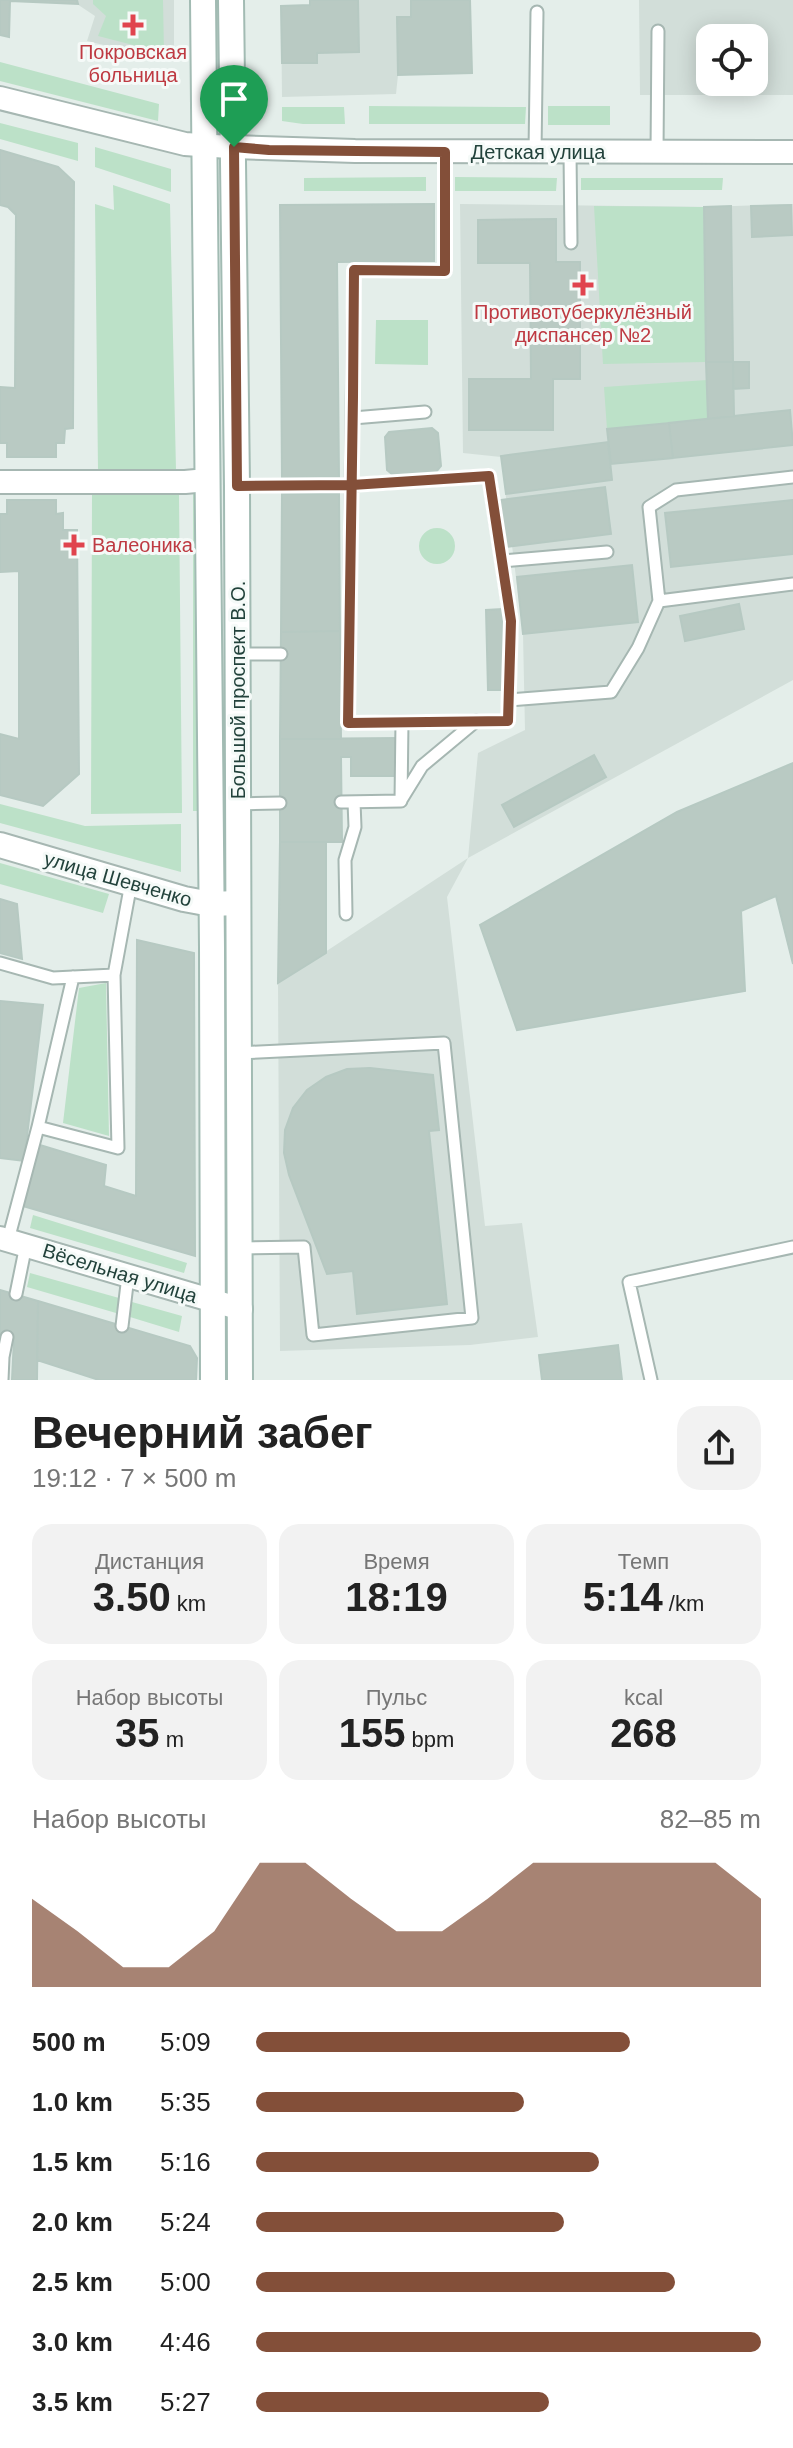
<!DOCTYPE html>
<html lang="ru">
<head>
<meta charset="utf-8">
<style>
  :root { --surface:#fff; --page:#f2f2f2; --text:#222; --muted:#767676; --accent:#834f39 }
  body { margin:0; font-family:Helvetica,sans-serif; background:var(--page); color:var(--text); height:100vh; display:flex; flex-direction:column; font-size:30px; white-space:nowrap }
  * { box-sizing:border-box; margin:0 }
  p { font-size:26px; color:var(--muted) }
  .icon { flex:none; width:44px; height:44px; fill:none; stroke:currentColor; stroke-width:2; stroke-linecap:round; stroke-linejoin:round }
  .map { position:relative; height:1380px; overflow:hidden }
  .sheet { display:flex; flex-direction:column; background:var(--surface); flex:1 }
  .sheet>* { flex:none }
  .fabs { position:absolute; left:696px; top:24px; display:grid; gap:16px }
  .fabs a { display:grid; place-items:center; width:72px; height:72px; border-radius:16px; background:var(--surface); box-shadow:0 4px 20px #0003; font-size:40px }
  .pin { position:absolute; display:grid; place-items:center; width:68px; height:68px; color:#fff; margin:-82px -34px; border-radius:50% 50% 50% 0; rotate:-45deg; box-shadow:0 0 8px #0007 }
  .pin .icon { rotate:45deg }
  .round { display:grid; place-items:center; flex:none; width:84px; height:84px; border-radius:24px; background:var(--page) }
  .summary { display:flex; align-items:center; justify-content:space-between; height:136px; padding:0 32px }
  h1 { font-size:44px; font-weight:600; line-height:60px }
  .figures { display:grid; grid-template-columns:repeat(3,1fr); gap:12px; height:136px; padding:8px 32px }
  .figures div { display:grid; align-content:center; border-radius:20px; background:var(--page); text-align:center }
  .figures b { font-size:40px; font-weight:600 }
  .figures small { font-size:22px; font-weight:400 }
  .figures p { font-size:22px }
  .chart { height:224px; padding:16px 32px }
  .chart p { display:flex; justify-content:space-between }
  .chart svg { width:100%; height:144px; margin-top:8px; fill:var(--accent); opacity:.7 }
  ul { padding:0 32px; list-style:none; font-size:26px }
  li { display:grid; grid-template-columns:128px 96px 1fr; align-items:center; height:60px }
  li i { height:20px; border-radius:10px; background:var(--accent) }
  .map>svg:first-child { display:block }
  .built { fill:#d2ded9; fill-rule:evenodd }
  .green { fill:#bce1c8 }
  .building { fill:#b9cac3; stroke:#b6c9c2; stroke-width:2 }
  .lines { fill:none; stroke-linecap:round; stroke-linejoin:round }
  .service-casing { stroke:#a6b7b2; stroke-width:15 }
  .minor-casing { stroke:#a6b7b2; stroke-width:26 }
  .tertiary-casing { stroke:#a6b7b2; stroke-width:28 }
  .secondary-casing { stroke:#a2bbb3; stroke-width:28 }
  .service { stroke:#fff; stroke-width:11 }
  .minor { stroke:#fff; stroke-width:22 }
  .tertiary { stroke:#fff; stroke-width:24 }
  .secondary { stroke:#fff; stroke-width:24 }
  .route-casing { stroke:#fff; stroke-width:16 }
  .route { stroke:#834f39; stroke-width:10 }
  .health-dot { fill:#e0444e; stroke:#f5faf8; stroke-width:3 }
  .labels { text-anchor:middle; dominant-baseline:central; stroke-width:6; stroke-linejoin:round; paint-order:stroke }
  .health-label { font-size:20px; fill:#be3a42; stroke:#f5faf8 }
  .street-label { font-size:20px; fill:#22423b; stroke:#f5faf8 }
</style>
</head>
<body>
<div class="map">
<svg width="793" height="1380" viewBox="0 0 793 1380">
  <rect width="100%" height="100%" fill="#e4eeea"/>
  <path class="built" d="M0,0h174v62l-87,-21 8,-25 -18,-12 -67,-3 -1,36 -9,-2z
    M310,0h101v17h-13v58l-2,19 -114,3 -1,-91 28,-1z
    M639,0h154v95h-153zM710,38h44v44h-44z
    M460,204l244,3 89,-3v476l-325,178 -21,39 38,329 37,-3 16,114 -68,8 -190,6 -2,-368 190,-125 10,-105 47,-23 -2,-96 -22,-177 -38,-4zM707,362l26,54 -25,2z"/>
  <path class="green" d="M93,0h70l1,53 -66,-17 8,-20 -13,-12z
    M0,62l159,42 -1,17 -158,-40z
    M369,106l157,1 -1,17h-156z
    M548,106h62v19h-62z
    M282,107h62l1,17h-42l-21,-3z
    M0,123l78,20v18l-78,-22z
    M95,147l76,22v23l-76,-25z
    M426,177v14h-122v-13z
    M455,177l102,1 -1,13h-101z
    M581,178h142l-1,12h-141z
    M113,185l57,19 6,266h-78l-3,-266 19,6z
    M594,206l110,1 2,155 -103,2z
    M376,320h52v45l-53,-1z
    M707,380l1,39 -101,10 -3,-42z
    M193,494h13l1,317h-14z
    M92,495h87l3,318 -91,1z
    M419 546a18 18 0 1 1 36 0a18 18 0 1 1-36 0Z
    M0,804l85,22 96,-2v48l-181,-49z
    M0,863l109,31 -6,19 -103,-29z
    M106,983l3,153 -46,-13 16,-135z
    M33,1215l154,48 -3,10 -154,-45z
    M30,1273l89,25 -3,15 -89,-26z
    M132,1302l50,14 -3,16 -49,-15z"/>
  <path class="building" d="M0,0h77l1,4 -68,-3 -1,36 -9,-2z
    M310,0h48l1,52 -42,1v10h-35l-1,-57 29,-1z
    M411,0h59l2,73 -74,2 -1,-58h14z
    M0,150l58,17 16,15 -1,246 -8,1 -1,14h-8v14h-49v-14h-7v-56l15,1 1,-173 -8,-8 -8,-2z
    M434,204v57l-97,1 2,215 -57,1 -2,-273z
    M791,205l1,30 -40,2 -1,-31z
    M731,206l2,156h-27l-2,-155z
    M556,219v43h24v117h-27v51h-84v-51h62l-1,-116h-52v-43z
    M706,362h27l1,54 -26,3z
    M733,362h16v26l-16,1z
    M790,410l3,35 -120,13 -4,-35z
    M669,423l4,35 -62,6 -4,-35z
    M432,428l6,5 3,33 -5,6 -43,3 -6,-5 -2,-33 4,-5z
    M608,442l4,38 -106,14 -5,-38z
    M605,487l6,47 -105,13 -6,-47z
    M282,494h57l1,137 -59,1z
    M7,500h49v14l7,-1v17h14l2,244 -36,32 -43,-11v-61l19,5v-168l-19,1v-58h7z
    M793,500v54l-122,13 -6,-54z
    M632,565l6,57 -115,12 -6,-57z
    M739,604l5,25 -59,12 -5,-25z
    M502,609l2,81h-16l-2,-80z
    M340,631l1,108h-61l1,-107z
    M400,738v38h-49v-19h-10l1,85h-62v-103z
    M594,755l12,22 -92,50 -12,-22z
    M793,763v201l-17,-68 -35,15 4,80 -228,39 -37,-105 197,-113z
    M280,842h46v111l-48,30z
    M0,899l17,5 5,55 -22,-6z
    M137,940l57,13 1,303 -172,-50 17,-61 66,20 -2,21 32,10z
    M0,1001l43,4 -19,156 -24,-3z
    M370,1068l63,7 6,55 -10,1 18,173 -90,10 -4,-43 -26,3 -38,-99 -5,-22 1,-23 8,-22 14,-18 19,-13 21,-8z
    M0,1290l38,11 -1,79h-25l2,-41 -13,-3 -1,4z
    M38,1301l152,45 7,12 -1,22h-97l-62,-20z
    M618,1345l4,35h-80l-3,-25z"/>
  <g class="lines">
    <defs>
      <path id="service" d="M535,151l2,-139
        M570,152l1,91
        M657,152l1,-121
        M353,418l72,-6
        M237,486l115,-1 137,-9 22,145 -3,100 -106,1
        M502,561l105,-9
        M659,601l-10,-94 27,-17 117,-13
        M238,654h43
        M509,700l102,-8 27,-44 21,-47 134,-17
        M401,800l21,-34 54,-45
        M341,802l60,-1 1,-79 -54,1 6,-453 91,1v-119
        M238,804l42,-1
        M346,914l-1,-54 10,-33 -1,-25
        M0,963l53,15 61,-3
        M238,1053l206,-10 28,275 -159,17 -9,-88 -64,1
        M38,1127l35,-150
        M8,1240l30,-113 80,21 -4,-173 17,-92
        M16,1294l10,-49
        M122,1326l6,-50
        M2,1380l1,-23 4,-20
        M651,1380l-22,-98 164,-35"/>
      <path id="minor" d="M0,98l185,46 44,3
        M234,147l121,4 438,1
        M0,482h185l22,-2
        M0,1238l241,71"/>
      <path id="tertiary" d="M0,845l184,54 27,5 26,-1"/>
      <path id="secondary" d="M203,0l9,947 1,433
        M231,0l6,486 3,894"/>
    </defs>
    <use href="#service" class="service-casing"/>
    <use href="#minor" class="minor-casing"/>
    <use href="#tertiary" class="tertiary-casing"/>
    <use href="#secondary" class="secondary-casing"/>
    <use href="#service" class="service"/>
    <use href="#minor" class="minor"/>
    <use href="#tertiary" class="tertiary"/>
    <use href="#secondary" class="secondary"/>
  </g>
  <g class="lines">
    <defs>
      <path id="route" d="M234,147l3,339 115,-1 137,-9 22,145 -3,100 -160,2c2,-109 3,-217 5,-326l1,-127 91,1v-119l-176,-2 -35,-3"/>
    </defs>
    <use href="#route" class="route-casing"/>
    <use href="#route" class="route"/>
  </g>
  <g class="health-dot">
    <path d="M129 13h8v8h8v8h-8v8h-8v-8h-8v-8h8z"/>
    <path d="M579 273h8v8h8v8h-8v8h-8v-8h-8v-8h8z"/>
    <path d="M70 533h8v8h8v8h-8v8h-8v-8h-8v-8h8z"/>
  </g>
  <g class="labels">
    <g class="health-label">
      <text x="133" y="52">Покровская<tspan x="133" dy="23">больница</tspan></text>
      <text x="583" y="312">Противотуберкулёзный<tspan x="583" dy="23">диспансер №2</tspan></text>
      <text x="92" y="545" text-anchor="start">Валеоника</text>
    </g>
    <g class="street-label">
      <text x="538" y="152">Детская улица</text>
      <text transform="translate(238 690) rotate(-90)">Большой проспект В.О.</text>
      <text transform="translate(118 879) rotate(16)">улица Шевченко</text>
      <text transform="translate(120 1273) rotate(17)">Вёсельная улица</text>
    </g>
  </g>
</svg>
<div class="fabs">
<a><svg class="icon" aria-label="locate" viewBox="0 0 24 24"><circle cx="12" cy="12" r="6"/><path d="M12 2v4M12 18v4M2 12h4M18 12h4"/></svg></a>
</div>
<div class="pin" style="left:234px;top:147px;background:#1e9e55"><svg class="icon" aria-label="arrive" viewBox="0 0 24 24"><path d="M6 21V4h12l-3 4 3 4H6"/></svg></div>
</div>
<section class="sheet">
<div class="summary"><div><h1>Вечерний забег</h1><p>19:12 · 7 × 500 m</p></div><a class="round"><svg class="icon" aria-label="share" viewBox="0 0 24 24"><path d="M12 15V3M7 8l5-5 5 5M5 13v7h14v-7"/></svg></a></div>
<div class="figures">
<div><p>Дистанция</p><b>3.50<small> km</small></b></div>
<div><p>Время</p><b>18:19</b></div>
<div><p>Темп</p><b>5:14<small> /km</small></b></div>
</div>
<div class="figures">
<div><p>Набор высоты</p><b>35<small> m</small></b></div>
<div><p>Пульс</p><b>155<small> bpm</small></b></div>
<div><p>kcal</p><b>268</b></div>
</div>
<div class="chart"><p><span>Набор высоты</span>82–85 m</p>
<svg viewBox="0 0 160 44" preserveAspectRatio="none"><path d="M0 44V17L10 27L20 38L30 38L40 27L50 6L60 6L70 17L80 27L90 27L100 17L110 6L120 6L130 6L140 6L150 6L160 17V44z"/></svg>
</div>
<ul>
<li><b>500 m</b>5:09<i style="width:74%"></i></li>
<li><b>1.0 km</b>5:35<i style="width:53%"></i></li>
<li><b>1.5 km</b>5:16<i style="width:68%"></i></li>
<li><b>2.0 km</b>5:24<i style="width:61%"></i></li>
<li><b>2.5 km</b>5:00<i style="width:83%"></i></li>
<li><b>3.0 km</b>4:46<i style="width:100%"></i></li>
<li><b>3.5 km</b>5:27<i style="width:58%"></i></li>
</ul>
</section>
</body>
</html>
